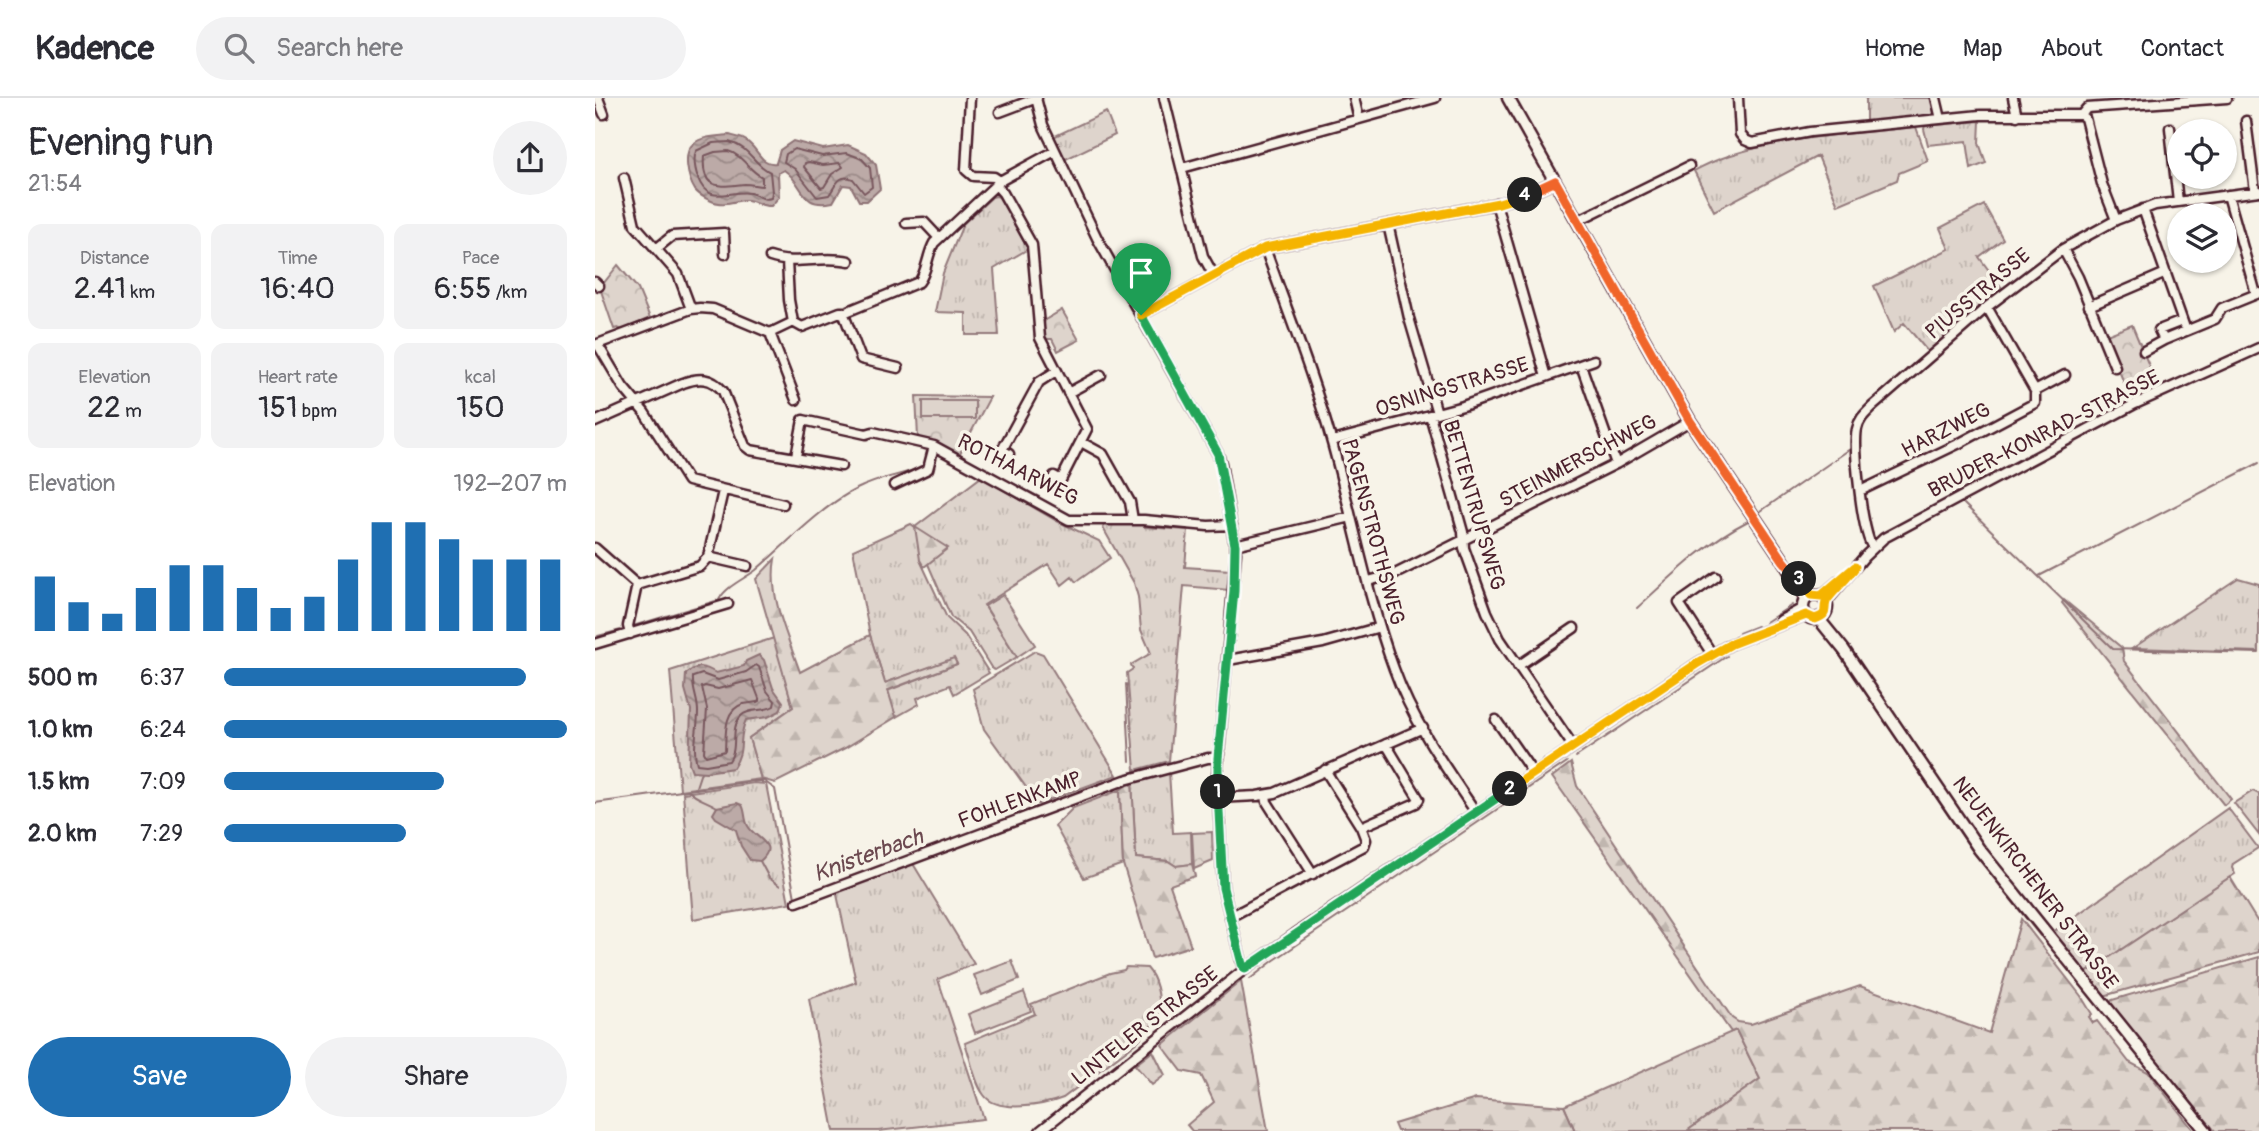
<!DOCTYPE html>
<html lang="en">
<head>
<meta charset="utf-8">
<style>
  :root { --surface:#fff; --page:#f2f2f3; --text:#2b2b33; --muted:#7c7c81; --line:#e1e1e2; --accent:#1f6fb2 }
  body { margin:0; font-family:Pangolin,sans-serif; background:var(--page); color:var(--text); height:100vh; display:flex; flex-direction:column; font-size:26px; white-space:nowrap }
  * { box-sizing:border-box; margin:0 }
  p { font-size:23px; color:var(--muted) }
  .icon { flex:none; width:38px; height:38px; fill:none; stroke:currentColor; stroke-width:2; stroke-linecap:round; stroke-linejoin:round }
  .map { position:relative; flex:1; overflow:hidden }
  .details { display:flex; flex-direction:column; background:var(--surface); width:595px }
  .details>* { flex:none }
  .controls { position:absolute; left:1572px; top:21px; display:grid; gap:14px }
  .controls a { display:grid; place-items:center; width:70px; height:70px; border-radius:50%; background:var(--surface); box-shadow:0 2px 5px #0004; font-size:35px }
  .pin { position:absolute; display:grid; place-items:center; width:60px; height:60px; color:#fff; margin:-72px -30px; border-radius:50% 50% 50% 0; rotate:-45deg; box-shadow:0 0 7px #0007 }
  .pin .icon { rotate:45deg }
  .km { position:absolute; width:35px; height:35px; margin:-18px; border-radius:50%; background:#222; color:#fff; font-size:19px; line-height:35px; text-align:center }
  .round { display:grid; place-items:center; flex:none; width:74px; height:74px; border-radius:37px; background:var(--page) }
  .summary { display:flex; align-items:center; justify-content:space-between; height:119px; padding:0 28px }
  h1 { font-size:38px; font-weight:600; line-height:52px }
  .figures { display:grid; grid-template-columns:repeat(3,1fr); gap:10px; height:119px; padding:7px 28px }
  .figures div { display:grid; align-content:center; border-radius:14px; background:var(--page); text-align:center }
  .figures b { font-size:30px; font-weight:600 }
  .figures small { font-size:19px; font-weight:400 }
  .figures p { font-size:19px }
  .chart { height:196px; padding:14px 28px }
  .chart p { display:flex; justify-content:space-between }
  .chart svg { width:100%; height:126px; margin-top:7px; stroke:var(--accent); stroke-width:6 }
  .primary-button { display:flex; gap:14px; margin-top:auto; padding:14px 28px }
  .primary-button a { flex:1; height:80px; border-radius:42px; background:var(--accent); color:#fff; font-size:28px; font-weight:600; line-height:80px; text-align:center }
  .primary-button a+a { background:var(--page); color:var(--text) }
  ul { padding:0 28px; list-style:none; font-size:23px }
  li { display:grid; grid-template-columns:112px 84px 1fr; align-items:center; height:52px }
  li i { height:18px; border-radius:9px; background:var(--accent) }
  header { display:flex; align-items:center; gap:42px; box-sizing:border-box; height:98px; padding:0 35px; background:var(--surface); border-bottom:2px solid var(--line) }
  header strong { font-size:33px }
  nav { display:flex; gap:38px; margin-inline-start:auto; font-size:24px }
  .search { width:490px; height:63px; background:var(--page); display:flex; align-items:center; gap:18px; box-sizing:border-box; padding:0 24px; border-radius:38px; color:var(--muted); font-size:26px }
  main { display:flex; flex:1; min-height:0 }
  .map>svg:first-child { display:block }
  .grass { fill:url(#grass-tufts); stroke:#947a7c; stroke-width:2 }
  .forest { fill:url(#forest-firs); stroke:#947a7c; stroke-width:2 }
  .park { fill:url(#park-crowns); stroke:#947a7c; stroke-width:2 }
  .garden { fill:#ded4cc; stroke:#947a7c; stroke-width:2 }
  .water { fill:url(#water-waves); stroke:#8e7275; stroke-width:2 }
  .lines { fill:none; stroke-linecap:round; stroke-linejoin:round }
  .shore { stroke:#78575d; stroke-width:2 }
  .stream { stroke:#8e7275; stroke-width:2 }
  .minor-casing { stroke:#4a1f2b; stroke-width:13 }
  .major-casing { stroke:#4a1f2b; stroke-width:15 }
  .minor { stroke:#f7f3e8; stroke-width:8 }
  .major { stroke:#f7f3e8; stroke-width:10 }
  .split-1-casing { stroke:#fff; stroke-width:14 }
  .split-2-casing { stroke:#fff; stroke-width:14 }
  .split-3-casing { stroke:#fff; stroke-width:14 }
  .split-4-casing { stroke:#fff; stroke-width:14 }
  .split-5-casing { stroke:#fff; stroke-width:14 }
  .split-1 { stroke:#22a559; stroke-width:9 }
  .split-2 { stroke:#22a559; stroke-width:9 }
  .split-3 { stroke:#f5b400; stroke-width:9 }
  .split-4 { stroke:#f0652b; stroke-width:9 }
  .split-5 { stroke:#f5b400; stroke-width:9 }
  .labels { text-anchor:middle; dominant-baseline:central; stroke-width:7; stroke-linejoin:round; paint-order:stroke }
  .street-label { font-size:21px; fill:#4a1f2b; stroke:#f7f3e8 }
  .water-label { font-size:23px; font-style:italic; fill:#6c4950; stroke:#f7f3e8 }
</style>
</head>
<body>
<header>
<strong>Kadence</strong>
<div class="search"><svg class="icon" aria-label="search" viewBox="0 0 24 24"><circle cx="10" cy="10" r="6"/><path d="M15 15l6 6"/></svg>Search here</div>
<nav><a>Home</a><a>Map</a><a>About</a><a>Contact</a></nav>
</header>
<main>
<section class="details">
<div class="summary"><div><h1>Evening run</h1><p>21:54</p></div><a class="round"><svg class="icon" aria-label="share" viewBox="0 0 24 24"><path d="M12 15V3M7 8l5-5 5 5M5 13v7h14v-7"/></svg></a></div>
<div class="figures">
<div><p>Distance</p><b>2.41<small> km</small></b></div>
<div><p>Time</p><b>16:40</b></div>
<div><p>Pace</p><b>6:55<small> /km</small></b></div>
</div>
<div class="figures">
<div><p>Elevation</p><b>22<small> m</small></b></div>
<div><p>Heart rate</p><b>151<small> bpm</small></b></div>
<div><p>kcal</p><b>150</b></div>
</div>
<div class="chart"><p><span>Elevation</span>192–207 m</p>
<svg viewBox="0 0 160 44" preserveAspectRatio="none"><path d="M5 44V25M15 44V34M25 44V38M35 44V29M45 44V21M55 44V21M65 44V29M75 44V36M85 44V32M95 44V19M105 44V6M115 44V6M125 44V12M135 44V19M145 44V19M155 44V19"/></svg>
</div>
<ul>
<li><b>500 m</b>6:37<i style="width:88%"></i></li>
<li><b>1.0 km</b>6:24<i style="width:100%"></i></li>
<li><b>1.5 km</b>7:09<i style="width:64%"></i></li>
<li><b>2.0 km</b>7:29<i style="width:53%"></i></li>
</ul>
<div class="primary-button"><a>Save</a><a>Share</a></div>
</section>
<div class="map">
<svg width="1664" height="1033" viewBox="0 0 1664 1033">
  <defs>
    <pattern id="grass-tufts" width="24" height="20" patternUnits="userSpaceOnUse" patternTransform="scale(1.75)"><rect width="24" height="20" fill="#ded4cc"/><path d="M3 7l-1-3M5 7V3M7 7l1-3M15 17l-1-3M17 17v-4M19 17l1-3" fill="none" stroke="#c0b6af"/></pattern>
    <pattern id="forest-firs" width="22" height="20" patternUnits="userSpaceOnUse" patternTransform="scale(1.75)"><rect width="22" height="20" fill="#ded4cc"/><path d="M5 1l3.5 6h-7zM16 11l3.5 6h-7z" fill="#c0b6af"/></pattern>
    <pattern id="park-crowns" width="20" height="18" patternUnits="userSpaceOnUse" patternTransform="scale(1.75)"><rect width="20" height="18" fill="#ded4cc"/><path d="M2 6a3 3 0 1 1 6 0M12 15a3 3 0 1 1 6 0" fill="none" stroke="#c0b6af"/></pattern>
    <pattern id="water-waves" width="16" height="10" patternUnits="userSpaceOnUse" patternTransform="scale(1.75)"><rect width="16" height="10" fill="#bcaaa7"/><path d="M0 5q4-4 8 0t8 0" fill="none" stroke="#9b8a88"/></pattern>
  </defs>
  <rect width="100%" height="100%" fill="#f7f3e8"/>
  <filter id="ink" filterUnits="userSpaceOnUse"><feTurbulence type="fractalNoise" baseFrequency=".0143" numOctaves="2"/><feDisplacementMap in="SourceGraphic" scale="14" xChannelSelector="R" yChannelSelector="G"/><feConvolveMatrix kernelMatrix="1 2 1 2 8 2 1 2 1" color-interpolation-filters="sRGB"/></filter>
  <g filter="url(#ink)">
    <path class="grass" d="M1271,0h66l2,15 -3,2 -65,8z
      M511,14l9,23 -51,25 -11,-23z
      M1385,23l-1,22 7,20 -15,6 -4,-28 -39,4 -4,-16 1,-3z
      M1321,29l12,34 -29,12 -2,7 -59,25 -20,-49 -104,55 -20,-40c56,-33 157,-37 222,-44z
      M401,98l3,1 29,52 -34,20 5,66h-33v-22l-31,-1 8,-39 20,-49 29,-27z
      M1389,107l19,34 -24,18 23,31 -74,64 -24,-29 -10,9 -20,-46 75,-37 -9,-21z
      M386,379l76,44 42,20 11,17 -34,24 -4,-5 -10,8 -14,-21 -64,41 33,52 -22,13 -3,-1 -23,-37 -18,-15 -23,-53 19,-17 -27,13 27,58 18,17 24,38 -35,21 -4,-9 -33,13 2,6 -23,13 -9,-26 70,-27 -3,-5 -69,24 -15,-48 -17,-85 58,-26 4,3z
      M510,426h38l2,3 43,3 -3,37 45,3 -1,20 -45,-4 -15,175 -34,9 -8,-97 6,-4 -2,-4 20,-12 -10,-23 -3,-33 -4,-14 -31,-55z
      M1643,480l21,6v68l-126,-4z
      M179,540l19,69 -44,31 12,41 -81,11 -10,-119z
      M440,553l8,3 74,121 -79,29 -54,-75 -11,-40z
      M574,674l4,61 18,-1 1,32 -16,2 -8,-5 -32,-3 -4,-77z
      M159,685l12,1 23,119 -96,16 -10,-126z
      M525,692l3,74 -39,14 -29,-52 18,-18z
      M1658,693l6,3v41l-25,-32z
      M1633,710l30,40 -25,16 -1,4 3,6 -149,99 -33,-41z
      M317,764l62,102 -36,15 46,140 -106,12h-44l-25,-132 47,-17 -20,-92z
      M531,869l21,1c11,12 13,32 13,48l-23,26 -74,56c-18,7 -66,16 -79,-3 -10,-13 -13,-36 -19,-52l70,-29 -4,-10 79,-31 14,-3z
      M1141,932l24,49 -73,52h-112l-11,-25z"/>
    <path class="forest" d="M320,429l33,21 -24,19 -4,-7z
      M180,461c-7,37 13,78 25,113l70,-37 15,48 69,-25 3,6 -69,26 8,27 -51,31 -70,35 -14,-4 -12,-41 44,-31 -37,-128z
      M1469,502l58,48 2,13 107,138 -7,6 -162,-202z
      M976,665l6,23 155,232 6,4 13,2 109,-38 129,47 32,-114 60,77 11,18 -3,3 4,6 4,-2 32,41 19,10 46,59h-507l73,-52 -24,-49 -5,2 -179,-255z
      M537,683l4,77 32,3 8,5 16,-2 3,12 -25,9 21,61 -39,12 -29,-94 -3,-74z
      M1635,779l27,44 2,-1v32l-152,43h-3l-18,-22z
      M1664,859v174h-44l-105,-127 2,-4z
      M646,883l27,150h-76l-5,-6 27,-23 -13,-27 -19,-4 -20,-26z
      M558,953l12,24 -13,10 -17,-20z
      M881,1001l88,7 11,25h-178l-3,-7z"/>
    <path class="park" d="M23,167l20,24 12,29 -28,12 -4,-2 -4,1 -14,-41z
      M467,212l17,30 -21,11 -6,-12h-5c-4,-5 -5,-13 -2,-19z
      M1537,227l23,55 -27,12 -24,-56z
      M321,298l74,1 -31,58 -18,-10 -23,-7z
      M617,734l1,29 -19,8 -2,-36z"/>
    <path class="garden" d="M328,303h52v18h-52z
      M408,497l32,50 -18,12 -32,-51z
      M417,863l7,19 -37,15 -8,-20z
      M429,894l7,19 -56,22 -7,-19z"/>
    <path class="water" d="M134,37c8,2 16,3 21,9 9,8 12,21 26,19l4,-13 13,-9 30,8 25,-4 18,8 10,12 4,24 -13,12h-8l-8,-15 -8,-1 -10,17c-34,7 -27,-17 -49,-32l-6,3 1,24 -8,9c-10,1 -16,-6 -25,-6 -9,0 -19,5 -27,3 -8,-1 -19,-7 -24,-13 -7,-11 -13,-37 -2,-46 9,-8 25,-8 36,-9z
      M164,557l5,5 9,28 10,14 -3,9 -12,6 -22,3c-9,19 0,29 -13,48l-27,4 -14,-1 -3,-8 2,-53 -6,-21 1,-15c12,-10 18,-8 30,-1l28,-7 2,-5z
      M142,705l5,2c4,7 2,14 6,21 7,13 32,18 12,35l-10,-1 -9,-14 -5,-16 -20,-12 -3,-4 4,-7z"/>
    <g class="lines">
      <path class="shore" d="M134,44c21,5 23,21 41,30l2,20 -1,6c-9,3 -12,-3 -21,-5 -19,-4 -42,14 -52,-15 -3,-9 -5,-19 -2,-27l17,-8z
        M199,51l28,7 25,-3 15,6 8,9 2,19 -8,6 -11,-14c-14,-6 -17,6 -24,16l-12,2 -22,-28 -11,-7 2,-8z
        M133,53c15,4 20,19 34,26v9c-5,0 -11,-2 -17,-2 -25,2 -44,8 -41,-28l11,-4z
        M214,64l14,3 17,-2 3,4 -11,7 -8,13 -3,1 -17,-21 1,-4z
        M161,567l3,2 8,24 8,10 -1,5c-9,6 -26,2 -33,10 -12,13 -2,31 -12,45l-23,4 -9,-1c-5,-16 1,-35 1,-52 0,-13 -6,-22 -5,-35l9,-3 16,6 28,-8z
        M157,582l8,21c-5,2 -11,2 -17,3 -20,6 -17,32 -18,47l-19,5 -2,-4 3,-43 -5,-22 3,-1 13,3z"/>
      <path class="stream" d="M973,95l10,18
        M991,128l20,36
        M369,360l75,39
        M450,403l24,14
        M1369,406l149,145 146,4
        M1163,415l92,-64
        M1444,478l220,-113
        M1042,510c35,-32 68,-65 111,-87
        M1171,524l26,-17
        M38,528l86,-26c6,-13 25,-21 37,-30 28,-24 71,-69 105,-83 19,-9 41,-13 61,-19
        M1144,535l18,-7
        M3,538l23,-6
        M1246,538l111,165
        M1241,551l137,203 67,84
        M531,586l4,77
        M981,659l151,-101
        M535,675l64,-15
        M101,689l5,-15
        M94,693c7,8 19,10 28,16
        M0,705l159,-22h10l11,8 20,109
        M444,710l81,-31
        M411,722l25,-9
        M165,763l9,17 11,8
        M655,881l23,-18 294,-199
        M567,943l76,-61
        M438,1033l7,-5
        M453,1033l106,-83"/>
      <defs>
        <path id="minor" d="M3,0l6,16
          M375,0l-4,72 7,6 21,1 6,4
          M441,0l7,27 54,113 121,216 3,9 15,90 -19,224 6,111 19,76 3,5
          M569,0l39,158 10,18
          M759,0l5,21
          M1143,0l2,36 5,6 7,3 58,-11 170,-17h101
          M1341,0l5,21
          M1418,0l4,18
          M405,14l37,-14
          M1486,17l6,-7 140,-10
          M1486,17l4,3 17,66 14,36
          M1651,23l9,70
          M1575,30l8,74
          M587,70l253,-70
          M29,80l11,47 43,49 13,35
          M401,87l7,8 29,52 8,93 47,91 -26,51 -7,-4
          M1633,97l28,99
          M901,105l50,174
          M1548,111l41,116
          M982,123l112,-55
          M311,125l18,-1 15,16
          M793,126l21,94 28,95
          M670,150c23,65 49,129 67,195 21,75 35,153 62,226 18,51 51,98 81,142
          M61,151l16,-13 52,-3 1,21
          M1468,151l15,28 37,90
          M175,159c25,9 53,-2 79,4
          M192,163l2,39 4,22
          M0,184l4,4
          M1494,208l77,-33
          M248,214l18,47 37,9
          M546,217l124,-67 234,-45 26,-8 30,-14
          M1587,223l-23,9 5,10 51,-21 7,-11 37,-15
          M198,224l9,5 38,-15h6l73,-30c8,-10 8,-27 15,-39l66,-62 55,-30
          M175,235l23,-11
          M0,247l96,-36 9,-1 13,1 57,24 26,67
          M3,247l25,42 21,25 44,69 95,23
          M1549,253l20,-11
          M986,267l35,99
          M1440,293l30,-16
          M473,295l33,-18
          M835,317l33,117 1,16 23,64 13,27 73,107
          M0,324l88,-39c16,-6 28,-6 40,8l22,55 5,4 91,16
          M737,343l131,-35 131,-46
          M486,344l22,12 27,48 3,18
          M414,356l-7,-4 37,-68 17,-11
          M201,358l7,-36 63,14 7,-2 61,14 135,74h75l64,6 24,-1
          M299,387l34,-16 6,-23
          M1265,393l98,-47 77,-41v-12l-48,-84
          M640,447l116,-28
          M1278,449c-11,-11 -20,-101 -16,-118 2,-10 8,-15 15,-22l115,-100 76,-58 53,-29 39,-15 104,-14
          M0,450l42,37
          M113,459l39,9
          M773,483l27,-7 221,-110 74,-43
          M42,487l63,-19 8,-9 15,-66
          M1226,498l19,-16
          M1231,504l39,-46 19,-18 251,-134 124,-56
          M1186,522l22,-12
          M35,536l-2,-8 9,-41
          M0,546l133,-40
          M1117,556l-33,-51 37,-26
          M633,562l95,-17 57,-16
          M923,568l56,-38
          M901,622l37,53
          M671,697l1,7 46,72
          M623,700l39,-2 18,-3 148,-65
          M766,729l55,-24 3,-4 -33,-55
          M202,804l328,-122 83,-22h10
          M635,819l134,-71 2,-6 -5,-13 -36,-57
          M445,1033l200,-158 55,-39 403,-271 33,-19 75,-29"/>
        <path id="major" d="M913,0l182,323 93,139 23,39
          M1208 509a12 12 0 1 1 24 0a12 12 0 1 1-24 0Z
          M1223,520l26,32 135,199 227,282"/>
      </defs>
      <use href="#minor" class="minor-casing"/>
      <use href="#major" class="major-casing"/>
      <use href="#minor" class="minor"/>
      <use href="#major" class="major"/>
    </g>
  </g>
  <g class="lines" filter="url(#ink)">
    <defs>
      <path id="split-1" d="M546,217l77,139 17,91 -1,46 -16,167v34"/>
      <path id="split-2" d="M623,694l5,96 19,76 3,5 265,-180"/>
      <path id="split-3" d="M915,691l188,-126 33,-19 75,-29 9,4c14,-5 8,-7 11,-17 2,-6 24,-26 29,-35l-34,29 -10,-1 -12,-16"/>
      <path id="split-4" d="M930,97l30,-14 135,240 93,139 16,19"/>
      <path id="split-5" d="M546,217l124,-67 234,-45 26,-8"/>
    </defs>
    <use href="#split-1" class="split-1-casing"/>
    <use href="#split-2" class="split-2-casing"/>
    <use href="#split-3" class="split-3-casing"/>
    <use href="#split-4" class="split-4-casing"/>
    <use href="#split-5" class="split-5-casing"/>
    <use href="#split-1" class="split-1"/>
    <use href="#split-2" class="split-2"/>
    <use href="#split-3" class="split-3"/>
    <use href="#split-4" class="split-4"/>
    <use href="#split-5" class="split-5"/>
  </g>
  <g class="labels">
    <g class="street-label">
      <text transform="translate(1383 196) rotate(-40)">PIUSSTRASSE</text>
      <text transform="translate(857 289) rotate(-17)">OSNINGSTRASSE</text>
      <text transform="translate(1351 332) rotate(-27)">HARZWEG</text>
      <text transform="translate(1449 336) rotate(-27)">BRUDER-KONRAD-STRASSE</text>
      <text transform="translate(983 363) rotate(-28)">STEINMERSCHWEG</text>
      <text transform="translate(423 372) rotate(27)">ROTHAARWEG</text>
      <text transform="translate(879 407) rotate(74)">BETTENTRUPSWEG</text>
      <text transform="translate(778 434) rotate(75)">PAGENSTROTHSWEG</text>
      <text transform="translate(425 702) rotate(-20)">FOHLENKAMP</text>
      <text transform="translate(1440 785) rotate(53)">NEUENKIRCHENER STRASSE</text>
      <text transform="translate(550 928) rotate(-38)">LINTELER STRASSE</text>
    </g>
    <g class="water-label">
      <text transform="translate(273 757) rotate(-20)">Knisterbach</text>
    </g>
  </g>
</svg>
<div class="controls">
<a><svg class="icon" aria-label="locate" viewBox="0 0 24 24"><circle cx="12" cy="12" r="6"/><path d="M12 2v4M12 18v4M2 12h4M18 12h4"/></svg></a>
<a><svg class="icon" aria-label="layers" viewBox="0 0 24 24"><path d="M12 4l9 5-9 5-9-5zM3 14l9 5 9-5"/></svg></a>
</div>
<div class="pin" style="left:546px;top:217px;background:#1e9e55"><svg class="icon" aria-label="arrive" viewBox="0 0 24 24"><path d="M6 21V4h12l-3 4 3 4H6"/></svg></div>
<b class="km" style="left:623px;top:694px">1</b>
<b class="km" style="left:915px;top:691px">2</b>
<b class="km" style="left:1204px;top:481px">3</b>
<b class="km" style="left:930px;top:97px">4</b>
</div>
</main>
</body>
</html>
